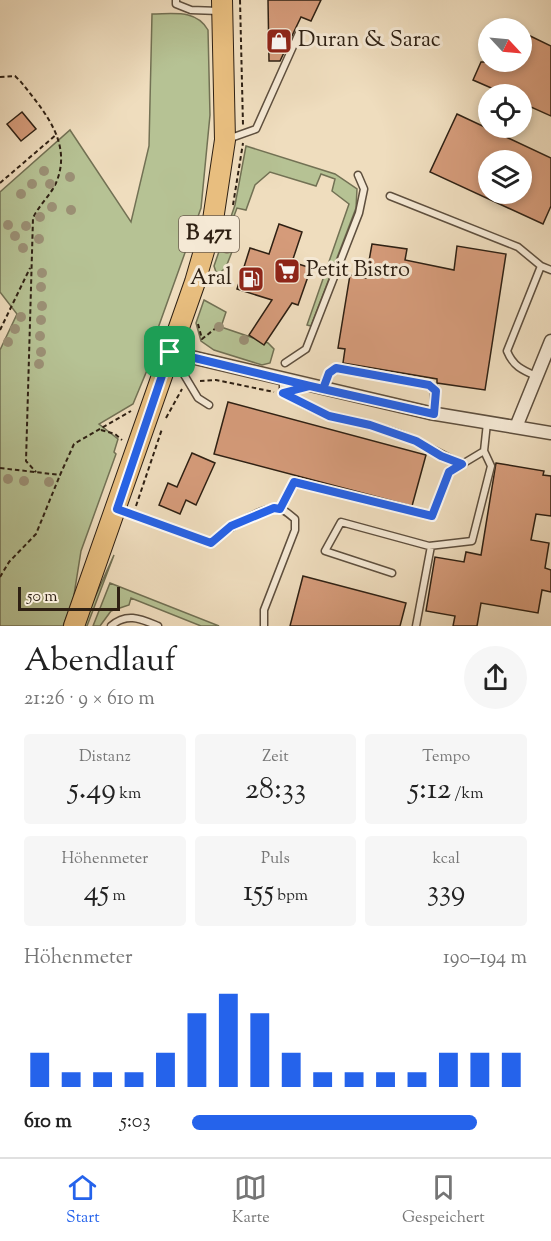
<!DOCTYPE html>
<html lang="de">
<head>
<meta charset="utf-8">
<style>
  :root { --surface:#fff; --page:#f6f6f6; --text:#222; --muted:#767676; --line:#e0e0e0; --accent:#2563eb }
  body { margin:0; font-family:"Sorts Mill Goudy",serif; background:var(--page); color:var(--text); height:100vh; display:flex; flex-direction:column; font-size:22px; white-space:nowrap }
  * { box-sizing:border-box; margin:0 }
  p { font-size:20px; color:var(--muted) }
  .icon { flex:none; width:33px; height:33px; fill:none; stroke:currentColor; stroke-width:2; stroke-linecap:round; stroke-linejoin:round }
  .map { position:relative; height:626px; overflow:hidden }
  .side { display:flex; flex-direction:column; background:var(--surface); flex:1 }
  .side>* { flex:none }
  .needle { width:39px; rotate:116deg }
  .buttons { position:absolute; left:478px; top:18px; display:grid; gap:12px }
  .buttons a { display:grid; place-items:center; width:54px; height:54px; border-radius:50%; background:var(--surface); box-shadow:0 3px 9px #0003; font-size:30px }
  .scale { position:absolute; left:18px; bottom:15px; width:102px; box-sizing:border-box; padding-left:6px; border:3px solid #2e2013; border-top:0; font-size:16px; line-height:21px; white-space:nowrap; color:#2e2013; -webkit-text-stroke:4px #f5e9d5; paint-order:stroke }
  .pin { position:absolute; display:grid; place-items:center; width:51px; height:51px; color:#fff; margin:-26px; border-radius:12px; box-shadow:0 3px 9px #0006 }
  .round { display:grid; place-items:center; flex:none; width:63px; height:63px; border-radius:32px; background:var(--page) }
  .headline { display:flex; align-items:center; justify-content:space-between; height:102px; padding:0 24px }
  h1 { font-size:33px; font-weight:600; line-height:45px }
  .figures { display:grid; grid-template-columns:repeat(3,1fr); gap:9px; height:102px; padding:6px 24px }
  .figures div { display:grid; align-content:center; border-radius:6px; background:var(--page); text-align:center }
  .figures b { font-size:30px; font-weight:600 }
  .figures small { font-size:16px; font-weight:400 }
  .figures p { font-size:16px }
  .chart { height:168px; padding:12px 24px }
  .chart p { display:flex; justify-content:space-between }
  .chart svg { width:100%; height:108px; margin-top:6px; stroke:var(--accent); stroke-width:6 }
  ul { padding:0 24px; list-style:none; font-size:20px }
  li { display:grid; grid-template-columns:96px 72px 1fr; align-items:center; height:45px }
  li i { height:15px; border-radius:8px; background:var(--accent) }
  .tabs { display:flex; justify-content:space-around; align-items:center; height:84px; border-top:2px solid var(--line); background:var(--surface); font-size:16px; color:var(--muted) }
  .tabs a { display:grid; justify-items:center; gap:3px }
  .tabs .selected { color:var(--accent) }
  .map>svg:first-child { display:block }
  .green { fill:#b6c294; stroke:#727154; stroke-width:1.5 }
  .building { fill:#d59b7a; stroke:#2e2013; stroke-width:1.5; fill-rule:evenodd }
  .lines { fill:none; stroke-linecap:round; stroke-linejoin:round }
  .lane-casing { stroke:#5e4f3e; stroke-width:9 }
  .street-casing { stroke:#5e4f3e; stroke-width:15 }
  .primary-casing { stroke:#2e2013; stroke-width:22 }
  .path { stroke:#2e2013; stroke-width:2; stroke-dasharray:4.5 3; stroke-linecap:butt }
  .lane { stroke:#f5e9d5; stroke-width:6 }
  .street { stroke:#f5e9d5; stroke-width:12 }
  .primary { stroke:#e8be7f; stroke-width:20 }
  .tree { fill:#9b9075 }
  .route-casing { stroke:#fff; stroke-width:12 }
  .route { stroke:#2563eb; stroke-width:8 }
  .labels { text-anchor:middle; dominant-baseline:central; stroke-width:6; stroke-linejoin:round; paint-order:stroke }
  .shield { fill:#f5e9d5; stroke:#6a5c4d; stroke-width:1.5 }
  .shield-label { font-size:21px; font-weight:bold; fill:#2e2013 }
  .poi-label { font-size:22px; fill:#2e2013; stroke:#f5e9d5; text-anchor:start }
</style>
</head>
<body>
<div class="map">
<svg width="551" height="626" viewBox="0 0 551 626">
  <rect width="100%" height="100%" fill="#efddbe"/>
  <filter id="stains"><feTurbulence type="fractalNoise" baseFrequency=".00333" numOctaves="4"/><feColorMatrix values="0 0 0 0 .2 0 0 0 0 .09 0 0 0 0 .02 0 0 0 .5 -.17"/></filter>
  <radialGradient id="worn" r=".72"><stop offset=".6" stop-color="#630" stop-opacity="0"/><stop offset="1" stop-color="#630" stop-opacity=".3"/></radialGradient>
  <path class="green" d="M152,14c21,0 44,-5 56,16l2,85 -9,93 -44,123 -2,20 -22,53 -34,20 19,15 -4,13 2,2 -35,97 -8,50 -10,25h-63v-276l17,-36 -17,-22v-100l70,-62 61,92 18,-76z
    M246,146l89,28 22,15 -1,19 -45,118 -4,-1 42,-121 -17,-13 3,-12 -14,-5 -5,12 -46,-14 -15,13 -9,25 -9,-2 -12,32 10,4 -9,23 -6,6 -4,-1 -2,-6 21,-61z
    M204,300l22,12 -5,15 47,16 6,6 -4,14 -8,2 -48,-15 -13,-9 -5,-18z
    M114,555l-27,71h-5z
    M110,583l109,43h-18l-70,-28 -2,7 -18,6 -11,15h-7z"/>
  <path class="building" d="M268,0h53l-10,21 -10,-4 -21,44h-11z
    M522,32l29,14v70l-29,-13v-9h-17l-32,-14 8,-18h41z
    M22,112l14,17 -15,12 -14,-17z
    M457,114l94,44v48l-8,18 -113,-52zM489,160h33v34h-33z
    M279,224l23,8 -10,30 19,6 -13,37 -6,-2 -28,42 -15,-10 23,-35 -35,-11 13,-41 19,6z
    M372,244l35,5 -2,11 49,10 3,-24 49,8 -21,136 -48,-7v-4l-94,-16 2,-14 -7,-1 12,-73 16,3z
    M228,402l198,53 -14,51 -198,-52z
    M192,453l23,10 -19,42 -10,-5 -6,14 -21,-9 9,-22 9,4z
    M496,463l48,8 -1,4 8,1v40l-15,-2 -5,26 18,3 -4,25 6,2v22l-9,-2 -4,23 -57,-10 -4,23h-24l2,-10 -29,-5 9,-54 29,5 2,-10 15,3z
    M303,576l103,27 -6,23h-110z"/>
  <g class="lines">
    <defs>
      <path id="lane" d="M176,0v4l15,6 28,1
        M228,139l28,-10 43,-96
        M390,196l128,51 23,19
        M174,358l24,40 11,7
        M285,363l21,-14 53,-136 5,-24 -6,-14
        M536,376c-14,-6 -23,-10 -29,-25l34,-85 10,4
        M283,379v14c15,9 31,18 47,23 28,8 59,11 86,25 15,7 30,16 46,23
        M323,389l6,-16 7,-5 78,13 20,6v26
        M118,509l93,34c13,-12 45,-33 63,-35 8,-1 15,6 21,11v11l-31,80v16
        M280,509l14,-28 138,35 17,-44 35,-21 3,-28
        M392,573l-67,-22 16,-29 88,24 43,-5 19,-75 -7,-15
        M111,626c16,-14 30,-7 47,0
        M416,626l15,-80"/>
      <path id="street" d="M170,352l260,61 121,20
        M516,427l35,-86"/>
      <path id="primary" d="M74,626l121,-344 18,-62 12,-80 -3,-140"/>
    </defs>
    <use href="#lane" class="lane-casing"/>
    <use href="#street" class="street-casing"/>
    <use href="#primary" class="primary-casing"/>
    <path class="path" d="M240,0l3,125
      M0,77l15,-1 6,6c23,29 52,61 35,101 -6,13 -17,22 -23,35l-7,243 10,11
      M0,183l57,-49
      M233,205l10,-62
      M198,324l4,15 19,-15
      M0,330l30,-62
      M200,381l16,-1 58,12
      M166,418l16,-29
      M101,430l14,4 7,6
      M0,468l60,7 14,-31 57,-33
      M136,506l26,-77
      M0,577l9,-15 27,-28 24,-59"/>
    <use href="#lane" class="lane"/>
    <use href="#street" class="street"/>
    <use href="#primary" class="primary"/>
  </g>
  <g class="tree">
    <circle cx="44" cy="171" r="5"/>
    <circle cx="70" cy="177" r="5"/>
    <circle cx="32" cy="184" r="5"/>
    <circle cx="50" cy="184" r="5"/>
    <circle cx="21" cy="194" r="5"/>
    <circle cx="52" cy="207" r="5"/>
    <circle cx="71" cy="210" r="5"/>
    <circle cx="40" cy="217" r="5"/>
    <circle cx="8" cy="225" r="5"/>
    <circle cx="26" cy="226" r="5"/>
    <circle cx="15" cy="236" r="5"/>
    <circle cx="39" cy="239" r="5"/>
    <circle cx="23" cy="248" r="5"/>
    <circle cx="227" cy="249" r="5"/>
    <circle cx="42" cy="273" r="5"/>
    <circle cx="41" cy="287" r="5"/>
    <circle cx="42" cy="306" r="5"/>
    <circle cx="21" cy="317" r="5"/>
    <circle cx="41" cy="320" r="5"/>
    <circle cx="219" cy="327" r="5"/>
    <circle cx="15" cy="329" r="5"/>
    <circle cx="40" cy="336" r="5"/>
    <circle cx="244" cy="340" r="5"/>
    <circle cx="8" cy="342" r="5"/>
    <circle cx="41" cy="352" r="5"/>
    <circle cx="39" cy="364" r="5"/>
    <circle cx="8" cy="479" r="5"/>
    <circle cx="24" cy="481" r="5"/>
    <circle cx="49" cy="482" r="5"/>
  </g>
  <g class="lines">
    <defs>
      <path id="route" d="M170,352l-53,157 94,34 20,-17 43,-18 6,1 14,-27 138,34 17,-44 13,-8 -21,-8 -25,-15 -46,-16 -41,-9 -46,-23 27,-7 13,3 6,-16 7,-5 93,17 7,6 -2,23 -111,-25 -13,-3 -140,-34"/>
    </defs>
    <use href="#route" class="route-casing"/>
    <use href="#route" class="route"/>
  </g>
  <defs>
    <symbol id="shop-square" viewBox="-11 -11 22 22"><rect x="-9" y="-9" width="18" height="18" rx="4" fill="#8f2418" stroke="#f5e9d5"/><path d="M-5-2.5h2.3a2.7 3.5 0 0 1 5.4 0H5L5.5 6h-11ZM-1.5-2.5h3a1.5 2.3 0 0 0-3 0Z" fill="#fff"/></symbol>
    <symbol id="supermarket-square" viewBox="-11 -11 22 22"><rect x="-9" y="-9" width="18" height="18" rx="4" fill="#8f2418" stroke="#f5e9d5"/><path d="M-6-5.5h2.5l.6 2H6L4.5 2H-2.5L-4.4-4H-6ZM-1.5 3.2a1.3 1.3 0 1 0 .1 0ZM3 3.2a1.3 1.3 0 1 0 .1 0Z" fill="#fff"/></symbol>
    <symbol id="fuel-square" viewBox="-11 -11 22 22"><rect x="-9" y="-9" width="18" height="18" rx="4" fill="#8f2418" stroke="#f5e9d5"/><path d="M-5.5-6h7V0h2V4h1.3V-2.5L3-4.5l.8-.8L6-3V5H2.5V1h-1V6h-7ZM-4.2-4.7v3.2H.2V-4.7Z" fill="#fff"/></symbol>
  </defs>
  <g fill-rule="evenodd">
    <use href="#shop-square" x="264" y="26" width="30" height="30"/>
    <use href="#supermarket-square" x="272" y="256" width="30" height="30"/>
    <use href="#fuel-square" x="236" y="264" width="30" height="30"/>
  </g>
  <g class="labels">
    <rect class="shield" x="179" y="216" width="60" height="36" rx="4.5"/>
    <g class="shield-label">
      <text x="209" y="234">B 471</text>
    </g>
    <g class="poi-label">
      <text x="298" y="41">Duran &amp; Sarac</text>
      <text x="306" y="271">Petit Bistro</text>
      <text x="232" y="279" text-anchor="end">Aral</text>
    </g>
  </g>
  <rect width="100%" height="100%" filter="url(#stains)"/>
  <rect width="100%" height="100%" fill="url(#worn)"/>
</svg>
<div class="buttons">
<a><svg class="needle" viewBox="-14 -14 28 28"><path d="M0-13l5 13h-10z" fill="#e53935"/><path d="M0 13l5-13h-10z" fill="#767676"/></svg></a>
<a><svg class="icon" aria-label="locate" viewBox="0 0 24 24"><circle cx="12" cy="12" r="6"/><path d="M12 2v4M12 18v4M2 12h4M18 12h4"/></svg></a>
<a><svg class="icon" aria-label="layers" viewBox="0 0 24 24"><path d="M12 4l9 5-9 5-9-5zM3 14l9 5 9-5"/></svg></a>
</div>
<div class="scale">50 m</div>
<div class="pin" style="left:170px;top:352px;background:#1e9e55"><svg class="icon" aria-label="arrive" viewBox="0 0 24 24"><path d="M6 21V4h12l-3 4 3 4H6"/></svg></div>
</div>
<section class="side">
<div class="headline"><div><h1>Abendlauf</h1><p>21:26 · 9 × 610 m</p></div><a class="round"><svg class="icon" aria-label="share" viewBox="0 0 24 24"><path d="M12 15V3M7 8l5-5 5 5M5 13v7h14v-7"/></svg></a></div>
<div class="figures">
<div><p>Distanz</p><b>5.49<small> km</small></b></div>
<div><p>Zeit</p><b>28:33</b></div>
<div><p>Tempo</p><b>5:12<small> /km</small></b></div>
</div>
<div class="figures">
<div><p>Höhenmeter</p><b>45<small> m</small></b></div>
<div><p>Puls</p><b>155<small> bpm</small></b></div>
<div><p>kcal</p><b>339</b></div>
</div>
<div class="chart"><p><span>Höhenmeter</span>190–194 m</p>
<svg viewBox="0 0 160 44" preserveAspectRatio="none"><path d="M5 44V30M15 44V38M25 44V38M35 44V38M45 44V30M55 44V14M65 44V6M75 44V14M85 44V30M95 44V38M105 44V38M115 44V38M125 44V38M135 44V30M145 44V30M155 44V30"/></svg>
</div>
<ul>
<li><b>610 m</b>5:03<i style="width:85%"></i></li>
</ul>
</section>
<nav class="tabs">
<a class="selected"><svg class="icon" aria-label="home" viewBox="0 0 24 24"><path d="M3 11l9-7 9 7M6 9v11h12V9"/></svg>Start</a>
<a><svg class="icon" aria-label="map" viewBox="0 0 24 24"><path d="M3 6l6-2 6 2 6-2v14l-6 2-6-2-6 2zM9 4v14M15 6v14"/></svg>Karte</a>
<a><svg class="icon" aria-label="saved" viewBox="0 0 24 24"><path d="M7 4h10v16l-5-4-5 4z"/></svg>Gespeichert</a>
</nav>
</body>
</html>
